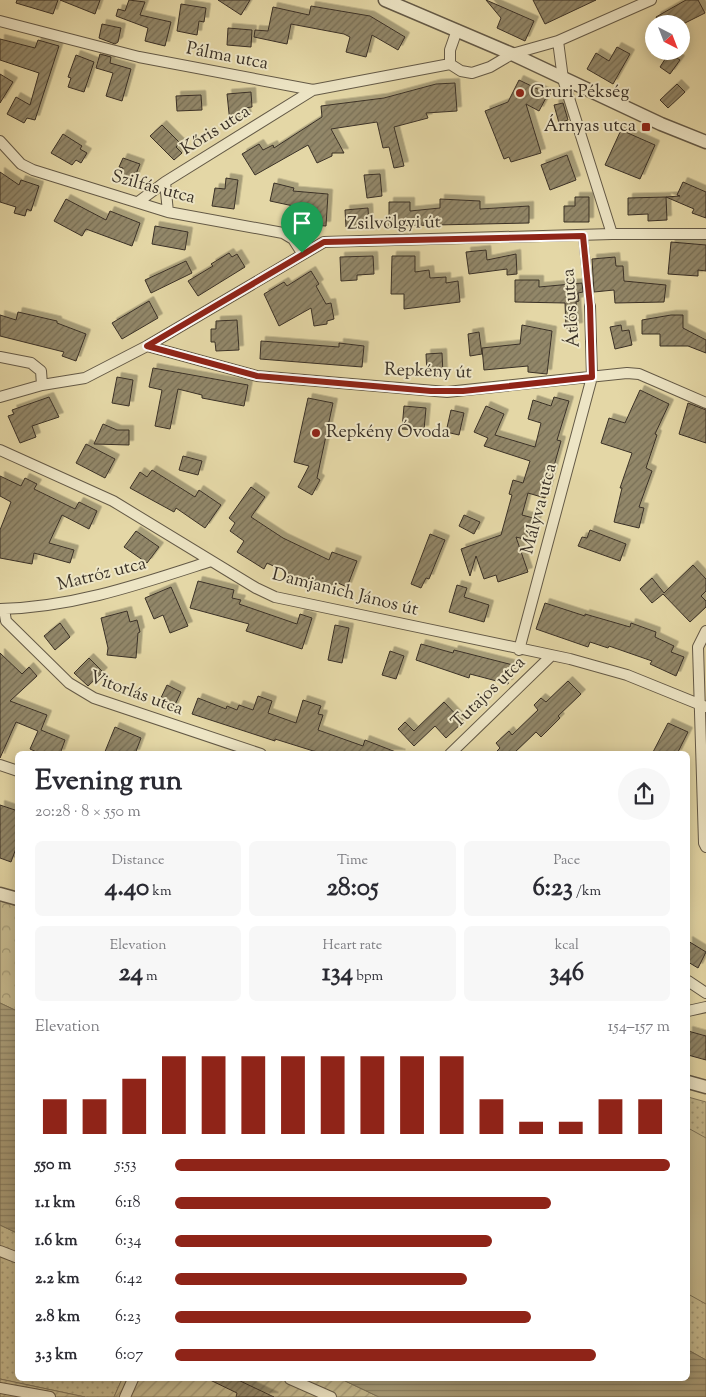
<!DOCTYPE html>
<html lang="en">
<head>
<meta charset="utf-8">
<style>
  :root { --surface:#fff; --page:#f7f7f7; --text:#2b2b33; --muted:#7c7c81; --accent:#8f2418 }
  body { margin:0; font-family:"Sorts Mill Goudy",serif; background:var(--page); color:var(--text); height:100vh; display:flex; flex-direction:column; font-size:19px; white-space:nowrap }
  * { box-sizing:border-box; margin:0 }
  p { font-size:16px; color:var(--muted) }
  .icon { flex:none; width:28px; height:28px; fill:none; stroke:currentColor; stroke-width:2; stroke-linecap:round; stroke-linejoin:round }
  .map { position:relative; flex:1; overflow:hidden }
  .details { position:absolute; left:15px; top:751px; width:675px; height:630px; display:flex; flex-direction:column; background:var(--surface); border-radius:8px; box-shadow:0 2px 12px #0003 }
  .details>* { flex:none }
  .needle { width:32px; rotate:138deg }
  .buttons { position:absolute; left:645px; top:15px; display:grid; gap:10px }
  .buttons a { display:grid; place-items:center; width:45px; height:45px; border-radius:50%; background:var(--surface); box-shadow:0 2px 12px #0003; font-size:25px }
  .pin { position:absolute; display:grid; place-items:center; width:42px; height:42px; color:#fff; margin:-51px -21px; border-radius:50% 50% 50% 0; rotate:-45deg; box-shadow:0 0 5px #0007 }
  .pin .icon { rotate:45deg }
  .round { display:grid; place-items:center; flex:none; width:52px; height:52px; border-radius:26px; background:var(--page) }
  .overview { display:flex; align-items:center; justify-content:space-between; height:85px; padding:0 20px }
  h1 { font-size:28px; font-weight:700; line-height:38px }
  .stats { display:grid; grid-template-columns:repeat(3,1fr); gap:8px; height:85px; padding:5px 20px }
  .stats div { display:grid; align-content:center; border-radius:8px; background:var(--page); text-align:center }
  .stats b { font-size:25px; font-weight:700 }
  .stats small { font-size:14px; font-weight:400 }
  .stats p { font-size:14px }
  .chart { height:140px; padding:10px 20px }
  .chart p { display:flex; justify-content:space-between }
  .chart svg { width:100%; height:90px; margin-top:5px; stroke:var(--accent); stroke-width:6 }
  ul { padding:0 20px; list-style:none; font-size:16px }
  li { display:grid; grid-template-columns:80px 60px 1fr; align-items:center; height:38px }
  li i { height:12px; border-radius:6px; background:var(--accent) }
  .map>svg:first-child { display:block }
  .grass { fill:url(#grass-dots); stroke:#80765c }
  .park { fill:url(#park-crowns); stroke:#80765c }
  .garden { fill:url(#garden-furrows); stroke:#80765c }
  .pitch { fill:#c7bb90; stroke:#80765c }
  .water { fill:url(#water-rules); stroke:#7d7359 }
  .building { fill:url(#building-hatch); stroke:#3a3127; filter:url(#shadow) }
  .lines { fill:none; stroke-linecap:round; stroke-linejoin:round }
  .pedestrian-casing { stroke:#645a47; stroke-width:10 }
  .minor-casing { stroke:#645a47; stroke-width:12 }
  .tertiary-casing { stroke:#645a47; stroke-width:15 }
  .pedestrian { stroke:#ede5c5; stroke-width:8 }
  .minor { stroke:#ede5c5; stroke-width:10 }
  .tertiary { stroke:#ede5c5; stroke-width:12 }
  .route-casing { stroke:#fff; stroke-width:10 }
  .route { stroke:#8f2418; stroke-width:6 }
  .poi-dot { fill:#8f2418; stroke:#ede5c5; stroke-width:2 }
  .labels { text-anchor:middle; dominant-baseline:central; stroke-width:4; stroke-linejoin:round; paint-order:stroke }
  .street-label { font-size:18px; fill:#3a3127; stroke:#ede5c5 }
  .poi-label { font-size:18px; fill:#3a3127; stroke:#ede5c5; text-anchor:start }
</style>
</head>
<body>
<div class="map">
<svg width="706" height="1397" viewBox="0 0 706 1397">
  <defs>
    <pattern id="grass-dots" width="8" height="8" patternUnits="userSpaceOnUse" patternTransform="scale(1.25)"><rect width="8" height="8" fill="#c7bb90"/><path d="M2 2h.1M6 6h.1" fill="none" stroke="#a39976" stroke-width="1.8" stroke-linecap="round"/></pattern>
    <pattern id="park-crowns" width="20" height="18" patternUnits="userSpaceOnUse" patternTransform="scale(1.25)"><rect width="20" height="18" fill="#c7bb90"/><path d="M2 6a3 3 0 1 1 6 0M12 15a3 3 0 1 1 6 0" fill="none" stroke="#a39976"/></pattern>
    <pattern id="garden-furrows" width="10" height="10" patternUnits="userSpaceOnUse" patternTransform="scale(1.25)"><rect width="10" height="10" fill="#c7bb90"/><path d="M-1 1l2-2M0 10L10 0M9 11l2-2" fill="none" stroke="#a39976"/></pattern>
    <pattern id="water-rules" width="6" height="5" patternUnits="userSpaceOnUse" patternTransform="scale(1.25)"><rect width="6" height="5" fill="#aa9f7b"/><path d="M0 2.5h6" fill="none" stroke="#8b8265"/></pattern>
    <pattern id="building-hatch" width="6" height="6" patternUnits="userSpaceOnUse" patternTransform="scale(1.25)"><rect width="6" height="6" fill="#928769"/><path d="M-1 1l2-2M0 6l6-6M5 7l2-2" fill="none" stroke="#786f56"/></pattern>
    <filter id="shadow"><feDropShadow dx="4.5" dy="-4.5" stdDeviation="0" flood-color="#0004"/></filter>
  </defs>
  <rect width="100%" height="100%" fill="#e4d7a6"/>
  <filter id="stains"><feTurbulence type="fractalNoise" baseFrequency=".004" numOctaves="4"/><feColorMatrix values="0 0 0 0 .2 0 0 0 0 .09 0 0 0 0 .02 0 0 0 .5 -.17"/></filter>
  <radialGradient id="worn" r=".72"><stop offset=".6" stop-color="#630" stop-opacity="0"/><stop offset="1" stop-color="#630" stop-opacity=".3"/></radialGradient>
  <path class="grass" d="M688,1097l18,5v258l-18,-10z
    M0,1225l17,8 1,146h104l-8,18h-29l-85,-18z"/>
  <path class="park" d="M0,901l17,5v105l-17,-8z"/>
  <path class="garden" d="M0,1379l85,18h-85z
    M122,1379h219l38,18h-265z"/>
  <path class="pitch" d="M688,1128l18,10v166l-18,-10z"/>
  <path class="water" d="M0,1003l17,8v222l-17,-8z
    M688,1350l18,10v37h-327l-38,-18h347z"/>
  <path class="building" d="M17,0h41l-5,14 -37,-11z
    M60,0h40l-5,14z
    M129,0l16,2 -5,13 31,7 -6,24 -20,-5 3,-13 -32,-12 2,-7 7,2z
    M218,0h32l-9,15z
    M486,0l48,21 -9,20 -28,-13 4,-10z
    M533,0h63l-51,24z
    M686,0h12l7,13 -22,11h-24l-3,-7z
    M181,4l25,4 -2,14 -5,-1 -2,14 -20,-4z
    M311,6l59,10 35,21 -7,13 -26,-15 -6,22 -20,-5 4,-15 -6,-3 -53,-10 -4,20 -33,-7 1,-7 13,1 5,-24 36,8z
    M102,24l19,4 -3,14 -3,2 -16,-6z
    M228,28l24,2 -1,17 -24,-2z
    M0,39l35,9 3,-8 21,6 -24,74 -8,-2 -3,5 -17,-9 9,-17 14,8 9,-32 -39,-13z
    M617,47l13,7 -17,30 -26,-15 9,-16 13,8z
    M669,53l11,7 -10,14 -10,-7z
    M100,54l11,3 -1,6 21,6 -9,32 -16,-5 7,-23 -17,-5z
    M76,55l18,7 -10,30 -16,-5 3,-9 -3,-1z
    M0,74l13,8 -13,21z
    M519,80l29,14 -9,17 -13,-7 15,49 -30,9 -2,-5 -5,2 -19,-48 23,-9z
    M455,83l2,28 -31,2 2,5 -34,9 10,39 -10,2 -5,-21 -6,1 -6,-26 -46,7 13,24h-12v3l-15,7 -9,-18 -53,30 -13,-21 17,-10 4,6 10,-5 1,3 48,-31 -1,-11 63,-8 52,-14z
    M677,84l8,8 -17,16 -8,-8z
    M251,92l1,15 -8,1 3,9 -17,6 -3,-29z
    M201,95l1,15 -25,1 -1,-15z
    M563,103l5,17 -9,3 -5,-18z
    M162,125l18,18 -4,4 6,6 -8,7 -24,-24z
    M621,130l34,15 -15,34 -35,-14z
    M63,134l19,12 -2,3 7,4 -6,10 -5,-3 -4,5 -21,-12z
    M567,155l9,25 -26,10 -9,-25z
    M123,158l17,6 -6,15 -13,-4 2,-7 -4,-1z
    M0,172l19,13 2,-5 18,6 -8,25 -4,-2 -2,7 -11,-3 2,-6 -16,-5z
    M380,174l2,22 -15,2 -3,-23z
    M226,178l12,2 -4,29 -22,-3 3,-18 10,1z
    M683,182l23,10v26l-14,-5 2,-4 -28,-12 14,-1 -3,-1z
    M274,183l20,5 -1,3 35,3 -2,32 -30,-2 2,-17 -28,-6z
    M575,197h14v25h-25v-16h11z
    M666,197l1,23 -19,1v-7l-20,1v-17z
    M66,199l40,21 4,-9 30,12 -8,23 -46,-17 -4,7 -28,-15z
    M440,199l40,2v8l49,-3v17l-140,3v-24h21v9l30,-3z
    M368,208l1,18 -23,1 -1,-17z
    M155,226l33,6 -3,18 -33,-6z
    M671,242l35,3v26l-8,-1v6l-30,-2z
    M486,250l1,10 29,-6 1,20 -10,1v-6l-38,5 -3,-22z
    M229,253l3,4 5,-3 8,13 -47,29 -10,-15 25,-15 -2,-2z
    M373,256l1,18 -17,1v5l-16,1 -1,-24z
    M392,256h23v16l14,-2 1,8 16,-1v6l12,-2 2,21 -56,7v-15h-13z
    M615,257l1,9h7l1,15 42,4 -2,17 -49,1 -1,-13 -20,2 -2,-33z
    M186,261l6,12 -41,20 -6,-13z
    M311,271l8,13 -3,2 10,18 5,-1 3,16 -7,2v3l-13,2 -3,-18 -32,18 -15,-32 20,-12 3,4z
    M515,280h24v7l43,-4 1,9 -5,1 1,8 -3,1 2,25 -12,1 -1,-25 -50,-1z
    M149,301l9,17 -36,21 -10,-16z
    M18,312l39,9v2l29,11 -10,27 -14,-5 2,-4 -64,-16v-21l16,5z
    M671,315h12v13l23,12v13l-18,-7h-28v-12h-18v-14z
    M237,320l2,30 -23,1 -1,-9h-4v-13h5v-8z
    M522,325l30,6 -5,43 -19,-2v-6l-44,4 -2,-22 38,-4z
    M621,325l1,6 7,-1 3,15 -17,4 -5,-22z
    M479,332l3,22 -12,2 -2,-22z
    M261,341l78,6v-4l25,3 -2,21 -102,-8z
    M442,353l1,21h-16l-1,-20z
    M153,368l95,17 -4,21 -42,-8v-3l-24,-6 -8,40 -15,-3 7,-36 -13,-3z
    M117,377l16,3 -4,26 -17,-3z
    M640,390l29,14 -14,30 2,1 -11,33 6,3 -13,36 5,1 -5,20 -25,-6 8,-34h-2l12,-35 -31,-10 8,-25 16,5z
    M49,397l10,20 -27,9 4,11 -16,6 -12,-27 6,-2 -2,-4z
    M554,397l15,4 -12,39 4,1 -16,57 -17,-5 -6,22 15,4 -6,22 -15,-4 12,35 -30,10 -2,-7 -12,4 -8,-23 -6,20 -9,-27 40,-14 11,-40 -3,-1 4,-14 10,3 7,-22 -46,-15 4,-8 -14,-6 12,-26 18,8 -9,21 40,12 6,-24 -13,-4 5,-19 18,6z
    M308,398l25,5 -16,75 3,2 -8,15 -14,-8 11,-21 -15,-4z
    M688,403l18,7v33l-27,-9z
    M404,406l22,2 -2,22 -22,-1z
    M451,410l13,3 -5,22 -13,-3z
    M103,424l14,6h12v15l-35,-1z
    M86,444l29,15 -10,19 -29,-15z
    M183,456l19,5 -4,14 -19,-5z
    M152,470l43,27 4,-7 22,15 -16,23 -29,-20 -2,4 -44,-24 10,-16 7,5z
    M0,476l21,10 4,-8 12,6 -3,5 41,20 4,-7 18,9 -8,18 -27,-14 -13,28 25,7 -4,13 -36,-10 -2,11 -32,-6v-28l11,-28 -11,-6z
    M251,487l14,10 -14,20 32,21 46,22 3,-8 25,9 -10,26 -9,-4 -2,5 -27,-10 -2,4 -40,-19 -3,6 -27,-17 7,-11 -14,-10 5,-8 -6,-5z
    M464,515l16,7 -6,12 -15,-8z
    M590,530l36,14 -6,17 -42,-15 4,-9 5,1z
    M136,531l23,16 -12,16 -23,-16z
    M430,534l15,6 -16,39 -3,-1 -5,10 -10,-4z
    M693,565l13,14v12l-5,5 5,5v6l-16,15 -27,-28 -11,9 -12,-14 12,-11 12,15z
    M198,581l36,9 -2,8 9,2 -2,4 58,20 3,-10 12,4 -10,31 -56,-18 3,-7 -59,-16z
    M457,585l10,3 -3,9 25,8 -5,17 -35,-10z
    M171,587l17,39 -18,7 -7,-18 -9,4 -9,-21z
    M545,603l40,13v-2l45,13 1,-4 25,9 -1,5 19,9 -3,6 13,5 -8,19 -26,-12 2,-3 -43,-15 -1,2 -18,-6 -2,5 -52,-18z
    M127,611l3,11 7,-2 3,12 -2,1 -2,25 -29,-3 1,-7 -7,-30z
    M60,623l10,14 -15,13 -11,-14z
    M335,625l14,3 -7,35 -14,-3z
    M421,644l32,9 1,-3 59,15 -5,19 -38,-10 -1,4 -53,-18z
    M390,651l14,5 -8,23 -14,-4z
    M0,653l22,21 7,-7 8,9 -27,25 37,14 -6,15 24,10 -5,14h-19l-11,-5 8,-18 -22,-9 -16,36z
    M89,658l14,14 -15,14 -14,-13z
    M568,681l13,13 -23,22 2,2 -19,19 -5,-5 -23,22h-19l6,-6 -4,-5 13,-12 3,4 26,-25 -4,-5 7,-7 5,4z
    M167,685l14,7 -8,17 -14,-7z
    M258,696l14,5 -4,12 28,10 7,-23 18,6 -3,8 5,1 -5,15 45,16 2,-6 36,14h-78l-48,-15v2l-83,-27 6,-16 28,11 1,-3 10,4 2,-5 14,5z
    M444,702l19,20 -17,16 -11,-12 -21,20 -16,-17 7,-7 9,9z
    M668,723l20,9 -11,22h-25z
    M115,727l26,11 -6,16h-31z
    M0,805l18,6v32l-7,19 -11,-4z
    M688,941l18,11 -8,16 -10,-6z
    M688,1031l18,5v24l-18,-5z
    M208,1379h28l38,18h-38l1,-4z"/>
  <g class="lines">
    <defs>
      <path id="pedestrian" d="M583,236l7,70"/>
      <path id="minor" d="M0,21l139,36 174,33 137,-26 11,7 11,2 18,-6 22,-13 46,-13 93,-41
        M558,41l5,38 49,155
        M450,64v-14l7,-20
        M0,141l21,23 12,6 135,42 115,21 10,6 9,14
        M165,182l3,30
        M138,202l27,-20 148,-92
        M147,346l110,30 190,16 180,-19 12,1 67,29
        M0,357l31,6 10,8 1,14
        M0,397l42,-12 43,-7 62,-32 177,-104 288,-8h94
        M0,450l113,51 143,87 19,9 295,62 57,16 79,32
        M0,609c75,-2 140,-25 211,-48
        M4,609l2,12 63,62 25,15 167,56
        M706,631l-8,16 6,196 2,4
        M519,650l73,-273 -2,-71
        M450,754l101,-98
        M0,765l18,6
        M688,981l18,12
        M688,1011l18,-4
        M0,1251l18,7
        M290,1379l41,18
        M0,1388l50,9
        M125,1397l8,-18"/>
      <path id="tertiary" d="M385,0l127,54 149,70 45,18
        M0,894l18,5
        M688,1082l18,5"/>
    </defs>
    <use href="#pedestrian" class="pedestrian-casing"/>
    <use href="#minor" class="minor-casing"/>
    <use href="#tertiary" class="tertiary-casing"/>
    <use href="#pedestrian" class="pedestrian"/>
    <use href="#minor" class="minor"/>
    <use href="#tertiary" class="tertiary"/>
  </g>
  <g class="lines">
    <defs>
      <path id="route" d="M583,236l7,70 2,71 -129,14h-32l-174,-15 -110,-30 177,-104z"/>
    </defs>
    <use href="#route" class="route-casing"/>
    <use href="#route" class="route"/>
  </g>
  <g class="poi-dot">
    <circle cx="520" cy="93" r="5"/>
    <rect x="641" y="122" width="10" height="10" rx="2.5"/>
    <circle cx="316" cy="433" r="5"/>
  </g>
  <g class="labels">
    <g class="street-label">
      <text transform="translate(227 57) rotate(11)">Pálma utca</text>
      <text transform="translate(216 131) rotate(-32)">Kőris utca</text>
      <text transform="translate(153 188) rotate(15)">Szilfás utca</text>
      <text transform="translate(394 224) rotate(-1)">Zsilvölgyi út</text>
      <text transform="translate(572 308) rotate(-94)">Átlós utca</text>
      <text transform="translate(428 372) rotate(2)">Repkény út</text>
      <text transform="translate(540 509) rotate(-75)">Mályva utca</text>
      <text transform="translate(102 575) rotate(-14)">Matróz utca</text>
      <text transform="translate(345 593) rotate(14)">Damjanich János út</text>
      <text transform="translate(489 693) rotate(-44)">Tutajos utca</text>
      <text transform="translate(136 694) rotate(20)">Vitorlás utca</text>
    </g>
    <g class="poi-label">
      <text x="530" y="93">Gruri Pékség</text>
      <text x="636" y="127" text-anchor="end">Árnyas utca</text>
      <text x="326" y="433">Repkény Óvoda</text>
    </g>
  </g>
  <rect width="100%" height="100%" filter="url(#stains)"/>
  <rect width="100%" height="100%" fill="url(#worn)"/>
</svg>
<div class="buttons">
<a><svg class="needle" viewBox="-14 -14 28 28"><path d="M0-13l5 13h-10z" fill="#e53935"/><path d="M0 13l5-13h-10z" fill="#7c7c81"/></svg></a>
</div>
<div class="pin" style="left:302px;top:253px;background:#1e9e55"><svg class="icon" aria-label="arrive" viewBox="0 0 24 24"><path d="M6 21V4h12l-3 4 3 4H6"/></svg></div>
<section class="details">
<div class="overview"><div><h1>Evening run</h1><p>20:28 · 8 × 550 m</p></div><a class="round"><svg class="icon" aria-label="share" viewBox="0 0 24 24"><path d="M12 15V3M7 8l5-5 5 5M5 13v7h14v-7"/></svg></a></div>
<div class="stats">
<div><p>Distance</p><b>4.40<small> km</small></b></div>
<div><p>Time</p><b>28:05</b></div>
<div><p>Pace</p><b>6:23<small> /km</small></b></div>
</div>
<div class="stats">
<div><p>Elevation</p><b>24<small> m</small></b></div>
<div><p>Heart rate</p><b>134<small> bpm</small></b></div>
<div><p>kcal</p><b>346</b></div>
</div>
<div class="chart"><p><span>Elevation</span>154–157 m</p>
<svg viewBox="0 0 160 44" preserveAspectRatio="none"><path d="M5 44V27M15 44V27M25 44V17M35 44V6M45 44V6M55 44V6M65 44V6M75 44V6M85 44V6M95 44V6M105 44V6M115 44V27M125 44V38M135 44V38M145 44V27M155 44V27"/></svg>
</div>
<ul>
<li><b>550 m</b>5:53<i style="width:100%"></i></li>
<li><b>1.1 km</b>6:18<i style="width:76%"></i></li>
<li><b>1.6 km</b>6:34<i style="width:64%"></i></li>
<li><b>2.2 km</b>6:42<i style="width:59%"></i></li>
<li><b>2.8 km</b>6:23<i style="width:72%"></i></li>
<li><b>3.3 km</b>6:07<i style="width:85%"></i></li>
</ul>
</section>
</div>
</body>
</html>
